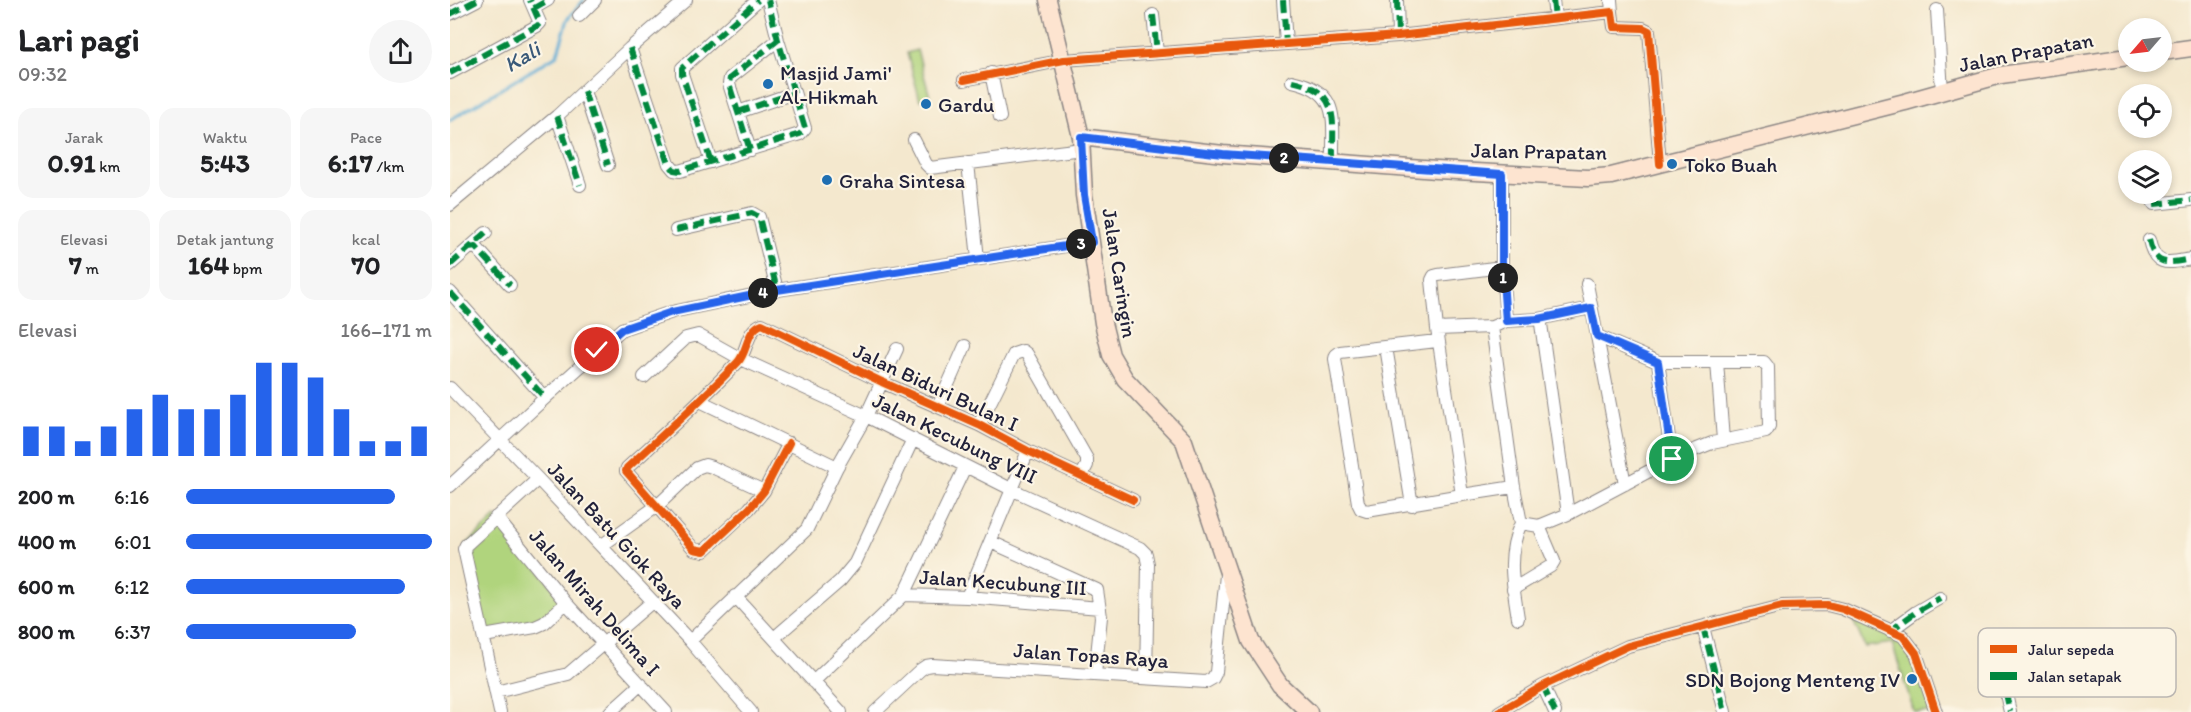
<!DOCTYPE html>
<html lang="id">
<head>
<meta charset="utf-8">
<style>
  :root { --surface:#fff; --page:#f6f6f6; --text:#202124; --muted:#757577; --accent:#2563eb }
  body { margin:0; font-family:Itim,sans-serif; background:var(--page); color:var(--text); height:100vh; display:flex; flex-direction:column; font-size:22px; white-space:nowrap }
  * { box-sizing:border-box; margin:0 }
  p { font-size:20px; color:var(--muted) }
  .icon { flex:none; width:33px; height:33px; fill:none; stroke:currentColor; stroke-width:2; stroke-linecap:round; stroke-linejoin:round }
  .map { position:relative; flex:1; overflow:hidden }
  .drawer { display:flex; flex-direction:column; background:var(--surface); width:450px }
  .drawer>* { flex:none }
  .needle { width:39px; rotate:242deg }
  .controls { position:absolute; left:1668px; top:18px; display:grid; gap:12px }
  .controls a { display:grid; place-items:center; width:54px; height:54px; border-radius:50%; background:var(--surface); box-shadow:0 3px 9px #0003; font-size:30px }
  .pin { position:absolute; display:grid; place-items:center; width:51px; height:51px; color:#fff; margin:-26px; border:3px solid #fff; border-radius:50%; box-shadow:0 2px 6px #0007 }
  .km { position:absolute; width:30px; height:30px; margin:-15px; border-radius:50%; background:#222; color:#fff; font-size:16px; line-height:30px; text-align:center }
  .round { display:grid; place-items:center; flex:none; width:63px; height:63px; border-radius:32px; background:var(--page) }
  .overview { display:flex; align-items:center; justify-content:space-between; height:102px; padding:0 18px }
  h1 { font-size:33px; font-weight:800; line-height:45px }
  .metrics { display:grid; grid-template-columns:repeat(3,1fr); gap:9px; height:102px; padding:6px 18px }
  .metrics div { display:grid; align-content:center; border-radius:15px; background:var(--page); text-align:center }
  .metrics b { font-size:26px; font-weight:800 }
  .metrics small { font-size:16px; font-weight:400 }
  .metrics p { font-size:16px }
  .chart { height:168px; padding:12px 18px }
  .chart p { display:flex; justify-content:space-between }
  .chart svg { width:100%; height:108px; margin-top:6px; stroke:var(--accent); stroke-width:6 }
  ul { padding:0 18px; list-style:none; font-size:20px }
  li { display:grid; grid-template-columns:96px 72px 1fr; align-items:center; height:45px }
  li i { height:15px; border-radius:8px; background:var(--accent) }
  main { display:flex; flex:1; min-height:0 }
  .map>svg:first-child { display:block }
  .green { fill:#b0d47d; stroke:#697b5c; stroke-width:1.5 }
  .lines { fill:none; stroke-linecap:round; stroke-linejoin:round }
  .stream { stroke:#5cacd6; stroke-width:3 }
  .street-casing { stroke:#8b8584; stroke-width:14 }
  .secondary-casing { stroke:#8b8584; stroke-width:19 }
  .street { stroke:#fff; stroke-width:12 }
  .secondary { stroke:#fde4d0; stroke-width:16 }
  .quiet { stroke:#00873e; stroke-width:6; stroke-dasharray:12 6; stroke-linecap:butt }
  .cycleway-casing { stroke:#fcf5e5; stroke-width:11 }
  .cycleway { stroke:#e8590c; stroke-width:8 }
  .route-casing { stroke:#fff; stroke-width:12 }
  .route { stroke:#2563eb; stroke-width:8 }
  .poi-dot { fill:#1f6fb2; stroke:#fcf5e5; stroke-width:2 }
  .labels { text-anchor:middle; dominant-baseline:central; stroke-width:4.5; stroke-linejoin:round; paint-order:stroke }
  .street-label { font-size:21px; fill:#22223b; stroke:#fcf5e5 }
  .poi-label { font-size:21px; fill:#22223b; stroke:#fcf5e5; text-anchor:start }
  .water-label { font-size:22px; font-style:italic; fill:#395979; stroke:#fcf5e5 }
  .key { fill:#fcf5e5; stroke:#bbb6b2; stroke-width:1.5 }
  .key-label { font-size:16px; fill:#22223b }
</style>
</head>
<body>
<main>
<section class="drawer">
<div class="overview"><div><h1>Lari pagi</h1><p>09:32</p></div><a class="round"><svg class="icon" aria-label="share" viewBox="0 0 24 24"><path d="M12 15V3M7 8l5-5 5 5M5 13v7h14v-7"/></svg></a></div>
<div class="metrics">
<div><p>Jarak</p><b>0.91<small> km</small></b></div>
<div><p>Waktu</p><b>5:43</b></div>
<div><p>Pace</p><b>6:17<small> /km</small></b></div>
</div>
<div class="metrics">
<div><p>Elevasi</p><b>7<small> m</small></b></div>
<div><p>Detak jantung</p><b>164<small> bpm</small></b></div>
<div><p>kcal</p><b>70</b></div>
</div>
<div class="chart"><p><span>Elevasi</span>166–171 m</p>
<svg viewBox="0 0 160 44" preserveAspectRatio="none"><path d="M5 44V32M15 44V32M25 44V38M35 44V32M45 44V25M55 44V19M65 44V25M75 44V25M85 44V19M95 44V6M105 44V6M115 44V12M125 44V25M135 44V38M145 44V38M155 44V32"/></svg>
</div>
<ul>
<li><b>200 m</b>6:16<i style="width:85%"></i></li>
<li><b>400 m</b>6:01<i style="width:100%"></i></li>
<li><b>600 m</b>6:12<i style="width:89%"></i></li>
<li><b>800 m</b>6:37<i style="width:69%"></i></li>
</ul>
</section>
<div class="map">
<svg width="1741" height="712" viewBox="0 0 1741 712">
  <rect width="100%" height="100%" fill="#fcf5e5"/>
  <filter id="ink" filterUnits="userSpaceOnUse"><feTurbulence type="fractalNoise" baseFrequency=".0167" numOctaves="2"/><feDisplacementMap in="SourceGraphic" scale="12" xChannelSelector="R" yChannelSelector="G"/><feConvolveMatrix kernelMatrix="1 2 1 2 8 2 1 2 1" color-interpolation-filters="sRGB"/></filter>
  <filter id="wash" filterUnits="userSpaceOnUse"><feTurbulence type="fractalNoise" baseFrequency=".008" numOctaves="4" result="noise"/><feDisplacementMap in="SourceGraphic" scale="24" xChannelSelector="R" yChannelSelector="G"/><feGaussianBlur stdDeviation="1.35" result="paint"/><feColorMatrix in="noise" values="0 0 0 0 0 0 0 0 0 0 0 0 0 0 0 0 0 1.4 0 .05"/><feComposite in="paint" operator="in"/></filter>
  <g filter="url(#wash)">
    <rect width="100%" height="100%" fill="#f4e8ce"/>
    <path class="green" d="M467,50l13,47 -10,3 -13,-47z
      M46,517l70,86 -22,20 -60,13 -18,-91z
      M1403,620l41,14 19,19 19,59h-18l-22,-69 -27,4z"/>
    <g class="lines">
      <path class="stream" d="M0,120l107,-65 11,-36 16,-19"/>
    </g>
  </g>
  <g filter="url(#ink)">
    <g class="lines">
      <defs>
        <path id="street" d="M833,0l3,44
          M947,0l1,36
          M1103,0l2,18
          M1161,0l1,12
          M84,8l14,-8
          M1487,10l5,82
          M0,14l27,-14
          M703,15l4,38
          M129,16l16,-16
          M180,48l39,116 5,6 6,1 120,-37 5,-6 -27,-88 -10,-40
          M0,73l87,-47 3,-3 -10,-23
          M541,73l9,44
          M514,80l100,-20 334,-24 214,-24 2,15 29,1 6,3 11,133
          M842,81c50,11 40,39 41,81
          M134,91l24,74
          M288,112l56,-19
          M107,116l23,69
          M464,140l12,24 4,4 152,-19
          M300,150l-21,-66 1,-6 48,-38
          M261,162l-29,-88v-6l76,-68
          M518,163l10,96
          M1052,174v93l4,54 -14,6 22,160 7,36 18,3 15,35 -3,5 -38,23
          M1704,204l37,-4
          M0,205l107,-89 73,-68 56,-48
          M226,230l76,-17 7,4 18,73
          M1699,240c6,28 19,23 42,19
          M19,248l7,-1 34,38
          M0,265l36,-32
          M0,292l95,106
          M1089,319l52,-11
          M1056,321l33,-2 2,5 27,190 -29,12
          M1042,327l-55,2 -5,-49 2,-4 4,-1 64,-8
          M987,329l25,166 52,-8
          M1147,336l28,148
          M987,341l-97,11 -4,3 -1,4 23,144 3,6 6,2 95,-16
          M936,347l26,158
          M1208,362l14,97
          M1267,362l6,78
          M194,377l42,-39 12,-3 43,24 125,57 147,74 127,58 6,6 2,10 -2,114
          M0,388l88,91 152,162 61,71
          M250,401l137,66
          M488,407l27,-61
          M529,425l35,-71 9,-3 4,3 60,105v6l-5,10
          M339,443l-25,48 -15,18 -45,42 -10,-2 -68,-78 1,-3c38,-35 76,-69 111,-106 10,-11 8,-32 24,-38l120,58 97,43 49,26 105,49
          M0,486l95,-88 77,-69 50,-17 105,-22 315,-48
          M1118,514l104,-55 40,-16 54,-11 3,-5 -1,-60 -4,-5h-106l-61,-26 -10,-52
          M46,517l70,86 100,109
          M541,542l106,48 4,27 -6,57
          M151,546l56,-40 40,-38 8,-3 7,2 52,24
          M454,595l63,2 133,11
          M285,596l106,116
          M517,597l61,-146
          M1068,618c-5,-34 -12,-62 3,-95
          M1253,627l22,85
          M1440,631l26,-19 24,-14
          M34,636l51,-9 9,-4 22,-20
          M324,638l66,-57 15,-18 58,-124
          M240,641l117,-112 30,-62 29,-51 31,-67
          M1548,657l12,55
          M363,682l91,-87 61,-128
          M1093,686l12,26
          M46,692l72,-18 84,-72
          M50,712l-36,-163 2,-4 72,-66
          M160,712l31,-28
          M425,712l45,-42 6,-4 6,-1 274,17 7,-4 3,-6 10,-97
          M1049,712l44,-26 85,-40 154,-40 45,-1 16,4 60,27 13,17 20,59"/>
        <path id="secondary" d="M598,0l33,137 3,58 19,128 8,32 14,24 59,62 67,200 29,44 29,27
          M1712,52l29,-4
          M631,137l142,17 214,16 151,8 23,-2 294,-74 96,-27 127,-18"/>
      </defs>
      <use href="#street" class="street-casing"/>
      <use href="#secondary" class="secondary-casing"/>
      <use href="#street" class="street"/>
      <use href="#secondary" class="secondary"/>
      <path class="quiet" d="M833,0l3,44
        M947,0l1,36
        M1103,0l2,18
        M84,8l14,-8
        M0,14l27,-14
        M703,15l4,38
        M180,48l39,116 5,6 6,1 120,-37 5,-6 -27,-88 -10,-40
        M0,73l87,-47 3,-3 -10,-23
        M842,81c50,11 40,39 41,81
        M134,91l24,74
        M288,112l56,-19
        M107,116l23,69
        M300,150l-21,-66 1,-6 48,-38
        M261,162l-29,-88v-6l76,-68
        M1704,204l37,-4
        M226,230l76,-17 7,4 18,73
        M1699,240c6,28 19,23 42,19
        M19,248l7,-1 34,38
        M0,265l36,-32
        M0,292l95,106
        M1253,627l22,85
        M1440,631l26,-19 24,-14
        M1548,657l12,55
        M1093,686l12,26"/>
      <defs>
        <path id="cycleway" d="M514,80l100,-20 334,-24 214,-24 2,15 29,1 6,3 11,133
          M339,443l-25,48 -15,18 -45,42 -10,-2 -68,-78 1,-3c38,-35 76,-69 111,-106 10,-11 8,-32 24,-38l120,58 97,43 49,26 105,49
          M1049,712l44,-26 85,-40 154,-40 45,-1 16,4 60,27 13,17 20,59"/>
      </defs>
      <use href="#cycleway" class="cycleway-casing"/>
      <use href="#cycleway" class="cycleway"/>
    </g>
  </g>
  <g class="lines" filter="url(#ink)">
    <defs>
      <path id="route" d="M147,350l25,-21 50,-17 105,-22 315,-48 -8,-47 -3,-58 142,17 279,20v93l4,54 33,-2 52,-11 6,28 61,26 14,97"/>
    </defs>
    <use href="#route" class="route-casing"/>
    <use href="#route" class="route"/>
  </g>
  <g class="poi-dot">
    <circle cx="318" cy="84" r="6"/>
    <circle cx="476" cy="104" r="6"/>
    <circle cx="1222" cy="164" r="6"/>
    <circle cx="377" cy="180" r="6"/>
    <circle cx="1462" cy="679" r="6"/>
  </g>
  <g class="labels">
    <g class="street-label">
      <text transform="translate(1576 52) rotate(-11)">Jalan Prapatan</text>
      <text transform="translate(1089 151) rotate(1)">Jalan Prapatan</text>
      <text transform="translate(670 273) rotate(81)">Jalan Caringin</text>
      <text transform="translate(486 387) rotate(25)">Jalan Biduri Bulan I</text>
      <text transform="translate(505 438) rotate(26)">Jalan Kecubung VIII</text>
      <text transform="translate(167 535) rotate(47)">Jalan Batu Giok Raya</text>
      <text transform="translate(553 582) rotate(4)">Jalan Kecubung III</text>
      <text transform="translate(145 602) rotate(49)">Jalan Mirah Delima I</text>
      <text transform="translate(641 655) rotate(4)">Jalan Topas Raya</text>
    </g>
    <g class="poi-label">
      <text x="330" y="72">Masjid Jami'<tspan x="330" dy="24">Al-Hikmah</tspan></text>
      <text x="488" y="104">Gardu</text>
      <text x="1234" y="164">Toko Buah</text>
      <text x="389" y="180">Graha Sintesa</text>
      <text x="1450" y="679" text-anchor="end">SDN Bojong Menteng IV</text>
    </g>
    <g class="water-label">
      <text transform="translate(72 57) rotate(-31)">Kali</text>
    </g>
  </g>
  <rect x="1528" y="628" width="198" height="69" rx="9" class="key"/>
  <rect x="1540" y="645" width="27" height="8" fill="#e8590c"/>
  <rect x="1540" y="672" width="27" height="8" fill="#00873e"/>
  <g class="key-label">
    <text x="1578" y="655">Jalur sepeda</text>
    <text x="1578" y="682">Jalan setapak</text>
  </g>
</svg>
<div class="controls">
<a><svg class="needle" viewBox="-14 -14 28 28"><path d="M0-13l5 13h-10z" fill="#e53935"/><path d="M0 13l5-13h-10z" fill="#757577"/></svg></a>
<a><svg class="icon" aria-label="locate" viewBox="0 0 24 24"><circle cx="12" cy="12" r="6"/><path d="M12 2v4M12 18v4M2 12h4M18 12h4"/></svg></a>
<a><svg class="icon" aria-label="layers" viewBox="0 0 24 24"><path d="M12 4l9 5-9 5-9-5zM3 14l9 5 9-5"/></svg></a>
</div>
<div class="pin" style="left:1222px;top:459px;background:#1e9e55"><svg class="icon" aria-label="arrive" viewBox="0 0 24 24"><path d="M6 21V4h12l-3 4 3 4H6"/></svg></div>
<div class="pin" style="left:147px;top:350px;background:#d93025"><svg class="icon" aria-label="check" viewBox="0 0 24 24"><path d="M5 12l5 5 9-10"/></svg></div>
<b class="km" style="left:1053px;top:278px">1</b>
<b class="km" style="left:834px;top:158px">2</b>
<b class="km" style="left:631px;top:244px">3</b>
<b class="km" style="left:313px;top:293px">4</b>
</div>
</main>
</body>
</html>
